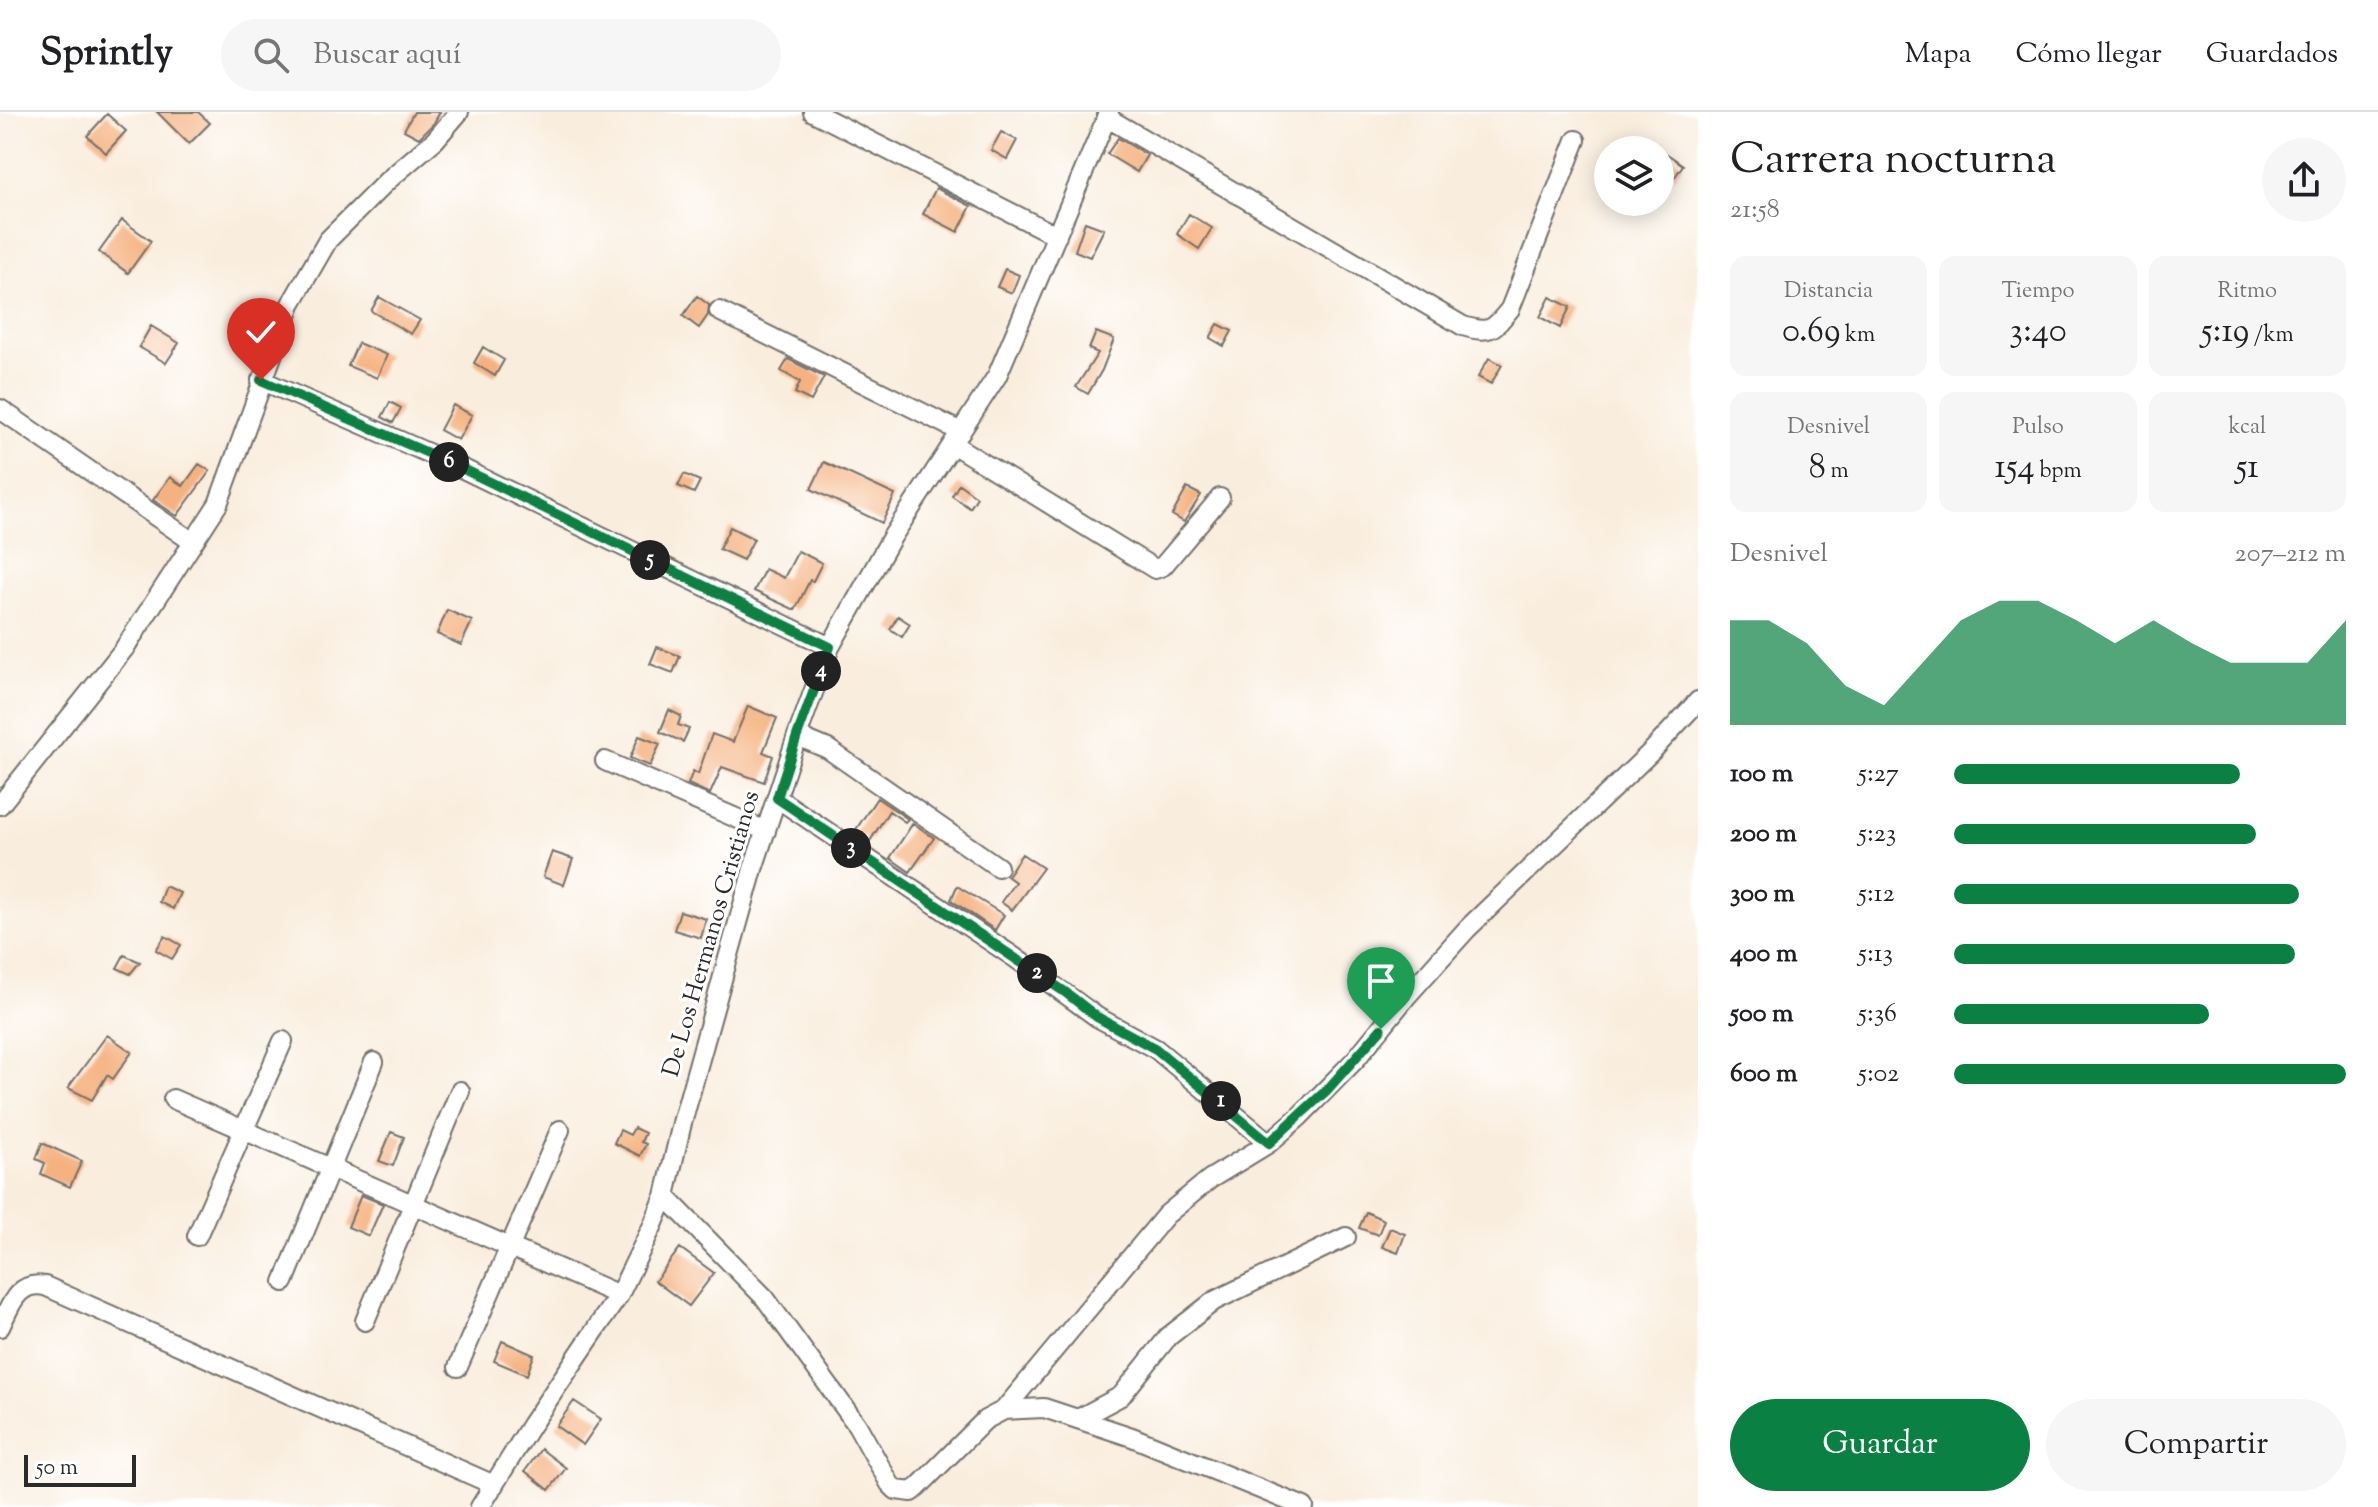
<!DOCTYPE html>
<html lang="es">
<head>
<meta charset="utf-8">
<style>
  :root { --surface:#fff; --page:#f6f6f6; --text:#202124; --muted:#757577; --line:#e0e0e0; --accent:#0b8043 }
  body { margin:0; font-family:"Sorts Mill Goudy",serif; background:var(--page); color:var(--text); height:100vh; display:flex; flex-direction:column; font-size:30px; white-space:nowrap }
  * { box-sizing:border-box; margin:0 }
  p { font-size:26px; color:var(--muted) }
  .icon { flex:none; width:44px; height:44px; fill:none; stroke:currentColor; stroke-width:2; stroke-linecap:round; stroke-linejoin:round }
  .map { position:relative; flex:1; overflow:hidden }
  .side { display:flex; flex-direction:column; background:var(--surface); width:680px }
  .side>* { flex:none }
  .fabs { position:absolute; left:1594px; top:24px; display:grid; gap:16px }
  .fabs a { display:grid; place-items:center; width:80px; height:80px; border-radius:50%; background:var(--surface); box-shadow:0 4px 20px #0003; font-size:40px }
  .scale { position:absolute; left:24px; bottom:20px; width:112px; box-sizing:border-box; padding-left:8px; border:4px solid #2b2b2b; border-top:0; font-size:22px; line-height:28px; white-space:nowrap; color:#2b2b2b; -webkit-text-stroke:6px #fff; paint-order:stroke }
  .pin { position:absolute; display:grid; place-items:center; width:68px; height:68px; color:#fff; margin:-82px -34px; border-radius:50% 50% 50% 0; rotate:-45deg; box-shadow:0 0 8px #0007 }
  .pin .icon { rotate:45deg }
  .km { position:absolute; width:40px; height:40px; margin:-20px; border-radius:50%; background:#222; color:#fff; font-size:22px; line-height:40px; text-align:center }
  .round { display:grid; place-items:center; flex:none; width:84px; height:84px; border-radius:42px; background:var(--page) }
  .overview { display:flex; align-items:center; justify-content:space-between; height:136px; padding:0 32px }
  h1 { font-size:44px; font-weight:600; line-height:60px }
  .stats { display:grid; grid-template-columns:repeat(3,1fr); gap:12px; height:136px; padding:8px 32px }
  .stats div { display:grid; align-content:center; border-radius:16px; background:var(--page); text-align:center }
  .stats b { font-size:34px; font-weight:600 }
  .stats small { font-size:22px; font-weight:400 }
  .stats p { font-size:22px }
  .chart { height:224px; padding:16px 32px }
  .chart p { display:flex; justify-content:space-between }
  .chart svg { width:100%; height:144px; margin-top:8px; fill:var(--accent); opacity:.7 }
  .action { display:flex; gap:16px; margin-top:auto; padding:16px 32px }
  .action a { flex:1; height:92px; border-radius:48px; background:var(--accent); color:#fff; font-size:32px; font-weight:600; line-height:92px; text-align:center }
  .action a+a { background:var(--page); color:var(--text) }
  ul { padding:0 32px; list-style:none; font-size:26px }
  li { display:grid; grid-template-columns:128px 96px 1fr; align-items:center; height:60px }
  li i { height:20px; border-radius:10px; background:var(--accent) }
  header { display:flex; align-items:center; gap:48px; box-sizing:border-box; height:112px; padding:0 40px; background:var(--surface); border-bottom:2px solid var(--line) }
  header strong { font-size:38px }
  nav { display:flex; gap:44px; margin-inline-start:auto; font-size:28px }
  .search { width:560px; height:72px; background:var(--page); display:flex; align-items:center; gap:20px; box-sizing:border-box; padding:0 28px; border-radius:44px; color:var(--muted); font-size:30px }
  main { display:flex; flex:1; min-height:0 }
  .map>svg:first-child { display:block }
  .building { fill:#f5b280 }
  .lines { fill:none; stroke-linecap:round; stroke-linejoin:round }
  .minor-casing { stroke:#736f69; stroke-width:22 }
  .minor { stroke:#fff; stroke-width:18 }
  .route-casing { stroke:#fff; stroke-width:16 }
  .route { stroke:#0b8043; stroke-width:10 }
  .labels { text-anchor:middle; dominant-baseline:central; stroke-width:6; stroke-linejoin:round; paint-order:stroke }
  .street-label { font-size:24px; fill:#2b2b2b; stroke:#fff }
</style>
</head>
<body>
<header>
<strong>Sprintly</strong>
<div class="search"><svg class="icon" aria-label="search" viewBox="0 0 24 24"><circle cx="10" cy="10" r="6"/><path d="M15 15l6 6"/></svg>Buscar aquí</div>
<nav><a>Mapa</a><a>Cómo llegar</a><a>Guardados</a></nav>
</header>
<main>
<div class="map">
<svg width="1698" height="1395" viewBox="0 0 1698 1395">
  <rect width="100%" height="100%" fill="#fff"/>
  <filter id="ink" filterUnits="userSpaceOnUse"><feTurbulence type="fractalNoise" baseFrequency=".0125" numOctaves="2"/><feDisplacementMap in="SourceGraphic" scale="16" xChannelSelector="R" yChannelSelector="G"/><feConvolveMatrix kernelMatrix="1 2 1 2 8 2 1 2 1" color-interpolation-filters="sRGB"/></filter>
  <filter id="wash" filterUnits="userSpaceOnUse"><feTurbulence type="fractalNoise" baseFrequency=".006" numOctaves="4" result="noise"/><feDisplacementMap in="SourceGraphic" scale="32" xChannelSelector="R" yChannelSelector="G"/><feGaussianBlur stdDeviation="1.8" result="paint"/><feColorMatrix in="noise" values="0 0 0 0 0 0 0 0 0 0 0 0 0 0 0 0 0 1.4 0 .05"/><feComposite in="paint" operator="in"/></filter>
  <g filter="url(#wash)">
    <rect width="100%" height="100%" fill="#f9eddd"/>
    <g id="blocks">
      <path class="building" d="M157,0h41l12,11 -21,21z
        M414,0h26l-6,11 -15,15 -15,-8z
        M107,2l19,17 -20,22 -19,-17z
        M1001,20l16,8 -10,19 -16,-9z
        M1118,26l29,17 -10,17 -30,-18z
        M1660,37l23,16 -9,13 -14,-10z
        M936,76l35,18 -13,26 -35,-18z
        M1189,102l23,14 -13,21 -22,-15z
        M122,108l29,21 -23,32 -29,-21z
        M1085,110l19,7 -14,28 -15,-6z
        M1005,157l14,6 -7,18 -15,-6z
        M697,184l12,9 -1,10 -9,13 -16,-12z
        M379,185l41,23 -9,14 -40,-23z
        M1550,185l20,10 -10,21 -20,-11z
        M1218,212l14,7 -8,15 -14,-8z
        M151,214l28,17 -13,20 -27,-16z
        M1096,220l18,7 -12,31 -14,24 -12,-7 22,-34 -9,-4z
        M358,231l29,12 -10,23 -29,-12z
        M483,235l21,13 -9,16 -21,-13z
        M1489,246l13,7 -11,19 -13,-7z
        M788,247l36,18 -13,24 -16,-8 5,-11 -19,-11z
        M390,290l11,6 -8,15 -11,-6z
        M453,293l19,10 -14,25 -18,-10z
        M824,350l71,33 -13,28 -71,-34z
        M199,352l11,7 -33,45 -24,-16 17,-23 13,9z
        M684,362l16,7 -6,12 -16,-7z
        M959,372l18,13 -7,11 -18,-12z
        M1187,376l14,7 -17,27 -12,-7z
        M730,415l24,12 -11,21 -24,-11z
        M798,439l24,12 -9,18 -3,-1 -15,30 -41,-19 11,-22 19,9z
        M447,498l25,11 -11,24 -24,-11z
        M898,504l12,8 -8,13 -12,-8z
        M657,535l23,9 -7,17 -23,-9z
        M748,594l29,12 -14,34 10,4 -9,26 -42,-15 -12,27 -22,-10 5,-13 5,3 14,-40 21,8z
        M669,598l12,6 -3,9 11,4 -6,13 -23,-10z
        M639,624l21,8 -10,22 -20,-8z
        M877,686l31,21 -3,3 -16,-11 -19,30 -15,-10z
        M913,711l21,15 -24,34 -20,-14z
        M552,740l21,7 -9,26 -21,-8z
        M1022,742l21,14 -31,42 -11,-8 14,-20 -8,-6z
        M165,774l15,7 -7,16 -14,-7z
        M957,774l47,29 -9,15 -44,-30z
        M680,799l26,8 -5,19 -27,-8z
        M165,824l16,9 -9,14 -16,-9z
        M124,843l16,7 -10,12 -13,-6z
        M107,923l25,17 -19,27 -6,-4 -15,25 -24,-12z
        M634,1016l11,5 -4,9 5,2 -6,12 -26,-13 6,-13 10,5z
        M391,1020l13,5 -11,29 -14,-5z
        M42,1031l40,18 -12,26 -29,-13 4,-11 -9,-4z
        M361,1083l22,9 -14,32 -21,-9z
        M1366,1100l18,8 -6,15 -19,-7z
        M1390,1116l15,6 -7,19 -16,-6z
        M680,1136l34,25 -25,33 -34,-25z
        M502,1229l32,14 -7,20 -33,-14z
        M574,1289l27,18 -18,26 -27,-19z
        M541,1337l25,19 -17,22 -24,-19z"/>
    </g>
  </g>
  <g filter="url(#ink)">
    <use href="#blocks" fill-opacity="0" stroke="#736f69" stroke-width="2"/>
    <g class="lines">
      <defs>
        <path id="minor" d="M813,0l244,124
          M1106,5l357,209c27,8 30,4 47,-17l66,-169
          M719,199l242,121
          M261,268l192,84 377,183
          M0,297l193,133
          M954,333l201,124 8,-3 57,-68
          M797,624l31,13 170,118
          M605,649l161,70
          M777,686l237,159 83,60 59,32 113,94
          M0,693l124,-156 94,-145 73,-200 37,-64 59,-59 48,-41 24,-28
          M173,987l446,196
          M665,1084l100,102 92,127 33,59 6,6 16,2 6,-5 67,-67 19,-10 40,-2 88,29 172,70
          M197,1124l86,-195
          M284,1170l90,-220
          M365,1209l95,-230
          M0,1215c10,-20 17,-47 45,-41l449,199
          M458,1255l102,-237
          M1004,1298l162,-195 44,-36 59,-36 30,-26 56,-57 51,-63 61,-68 185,-178 46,-50
          M1078,1307l43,-23 47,-59 46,-36 132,-64
          M480,1395l51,-82 88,-130 34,-70 12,-29 17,-73 71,-254 44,-133 33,-89 62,-110 105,-161 112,-264"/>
      </defs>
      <use href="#minor" class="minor-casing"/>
      <use href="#minor" class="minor"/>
    </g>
  </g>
  <g class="lines" filter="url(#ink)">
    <defs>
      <path id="route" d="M261,268l192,84 377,183 -33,89 -20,62 288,194 32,25 59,32 113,94 58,-53 54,-61"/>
    </defs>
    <use href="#route" class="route-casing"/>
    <use href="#route" class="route"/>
  </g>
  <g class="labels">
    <g class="street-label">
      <text transform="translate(712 822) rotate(-74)">De Los Hermanos Cristianos</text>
    </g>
  </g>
</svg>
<div class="fabs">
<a><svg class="icon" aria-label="layers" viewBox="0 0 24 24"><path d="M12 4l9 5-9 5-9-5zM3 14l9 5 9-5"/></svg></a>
</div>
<div class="scale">50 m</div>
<div class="pin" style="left:1381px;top:917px;background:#1e9e55"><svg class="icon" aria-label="arrive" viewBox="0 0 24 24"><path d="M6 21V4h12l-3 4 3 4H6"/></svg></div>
<div class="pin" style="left:261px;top:268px;background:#d93025"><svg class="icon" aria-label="check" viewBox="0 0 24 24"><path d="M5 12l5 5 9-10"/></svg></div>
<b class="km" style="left:1221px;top:989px">1</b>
<b class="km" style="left:1037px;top:861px">2</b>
<b class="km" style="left:851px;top:736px">3</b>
<b class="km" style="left:821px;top:559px">4</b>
<b class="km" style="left:650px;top:448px">5</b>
<b class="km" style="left:449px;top:350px">6</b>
</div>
<section class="side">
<div class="overview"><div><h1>Carrera nocturna</h1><p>21:58</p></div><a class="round"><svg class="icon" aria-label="share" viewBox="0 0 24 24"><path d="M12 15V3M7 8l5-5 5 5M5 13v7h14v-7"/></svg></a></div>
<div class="stats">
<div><p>Distancia</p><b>0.69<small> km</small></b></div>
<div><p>Tiempo</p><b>3:40</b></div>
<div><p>Ritmo</p><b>5:19<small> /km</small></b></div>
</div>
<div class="stats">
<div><p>Desnivel</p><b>8<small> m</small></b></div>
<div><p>Pulso</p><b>154<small> bpm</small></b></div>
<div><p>kcal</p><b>51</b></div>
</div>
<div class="chart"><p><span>Desnivel</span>207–212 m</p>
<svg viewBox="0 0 160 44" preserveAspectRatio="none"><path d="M0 44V12L10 12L20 19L30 32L40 38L50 25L60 12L70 6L80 6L90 12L100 19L110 12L120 19L130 25L140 25L150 25L160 12V44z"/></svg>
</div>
<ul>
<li><b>100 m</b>5:27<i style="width:73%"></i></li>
<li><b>200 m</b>5:23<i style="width:77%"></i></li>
<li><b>300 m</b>5:12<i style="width:88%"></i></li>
<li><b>400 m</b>5:13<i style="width:87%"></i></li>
<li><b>500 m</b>5:36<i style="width:65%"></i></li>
<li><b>600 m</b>5:02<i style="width:100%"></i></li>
</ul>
<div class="action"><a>Guardar</a><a>Compartir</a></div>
</section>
</main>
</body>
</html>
